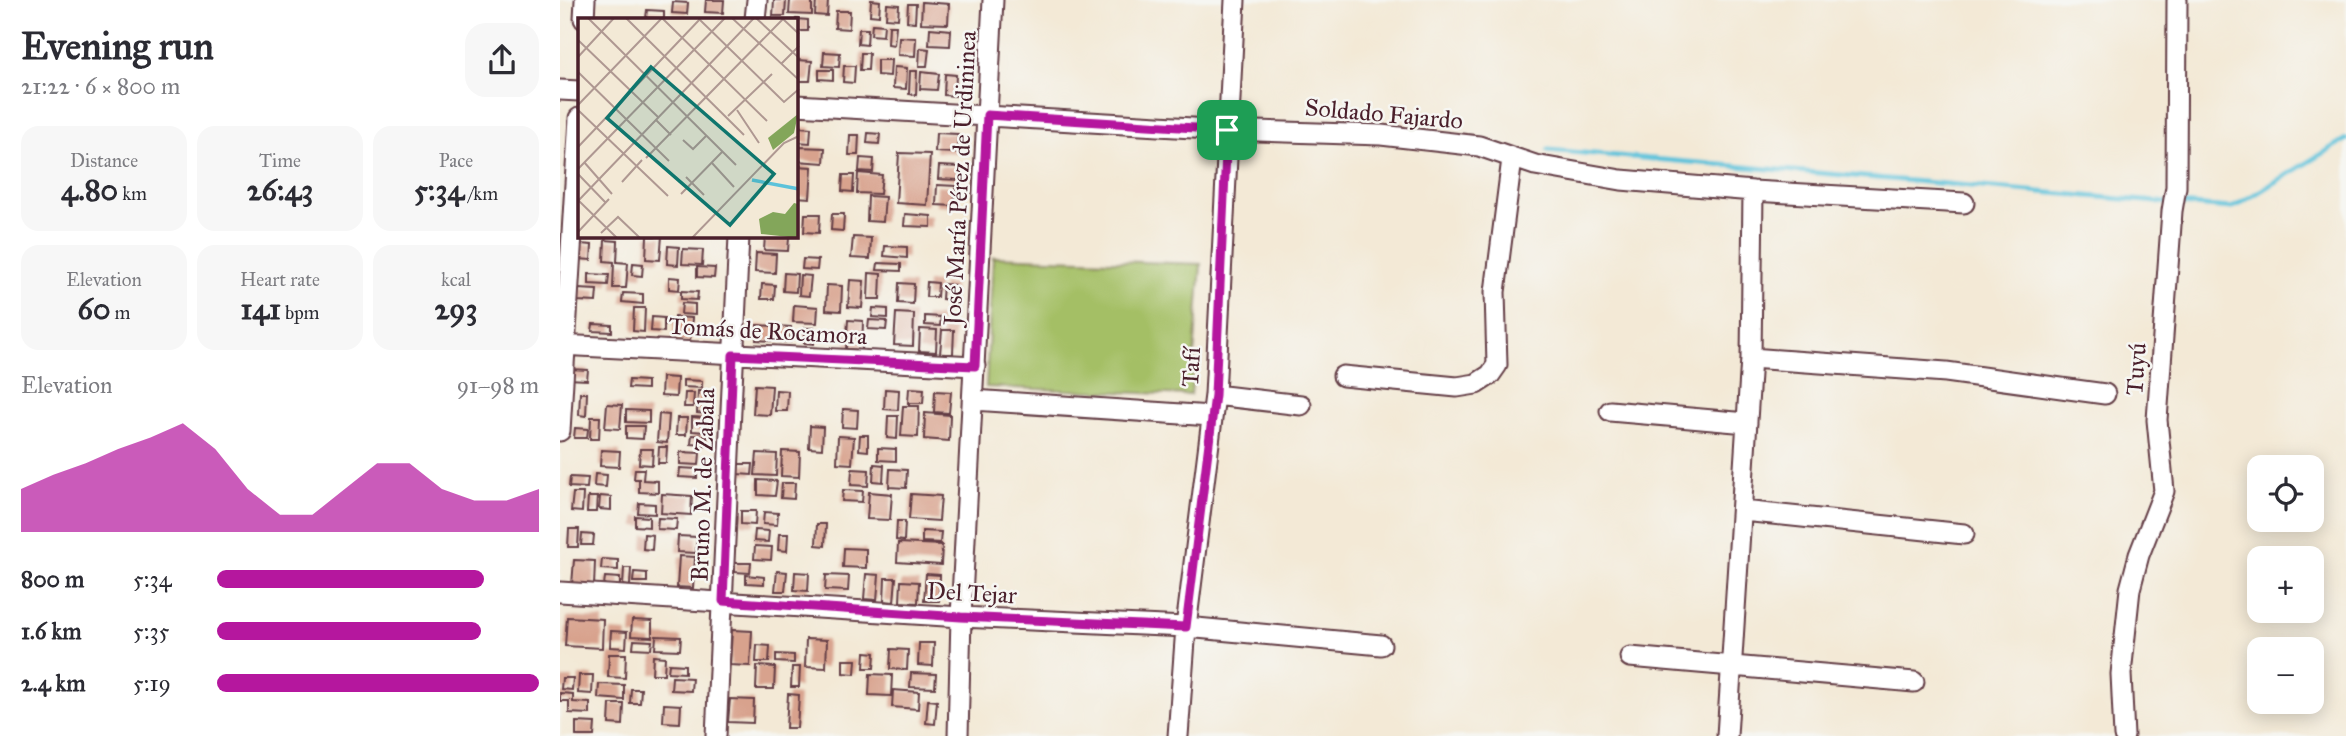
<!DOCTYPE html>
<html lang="en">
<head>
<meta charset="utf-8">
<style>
  :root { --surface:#fff; --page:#f7f7f7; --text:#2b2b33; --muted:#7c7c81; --accent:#b5179e }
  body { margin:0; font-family:"IM FELL Great Primer",serif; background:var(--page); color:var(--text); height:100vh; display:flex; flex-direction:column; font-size:26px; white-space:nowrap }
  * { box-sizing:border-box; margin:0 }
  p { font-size:23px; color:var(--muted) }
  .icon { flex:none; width:38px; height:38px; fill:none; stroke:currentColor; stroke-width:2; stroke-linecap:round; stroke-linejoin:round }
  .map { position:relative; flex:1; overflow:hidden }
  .sheet { display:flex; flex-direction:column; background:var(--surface); width:560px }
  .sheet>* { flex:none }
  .controls { position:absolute; left:1687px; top:455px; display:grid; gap:14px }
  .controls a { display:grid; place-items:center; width:77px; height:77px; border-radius:14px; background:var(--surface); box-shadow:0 4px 18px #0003; font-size:35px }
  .pin { position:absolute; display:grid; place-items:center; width:60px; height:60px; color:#fff; margin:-30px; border-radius:14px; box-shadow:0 4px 10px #0006 }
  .round { display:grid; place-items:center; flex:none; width:74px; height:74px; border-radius:21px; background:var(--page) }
  .overview { display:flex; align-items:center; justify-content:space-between; height:119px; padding:0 21px }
  h1 { font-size:38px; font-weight:700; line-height:52px }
  .metrics { display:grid; grid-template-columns:repeat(3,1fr); gap:10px; height:119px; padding:7px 21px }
  .metrics div { display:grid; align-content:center; border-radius:18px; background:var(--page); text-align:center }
  .metrics b { font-size:30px; font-weight:700 }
  .metrics small { font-size:19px; font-weight:400 }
  .metrics p { font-size:19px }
  .chart { height:196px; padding:14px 21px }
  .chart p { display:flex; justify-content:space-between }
  .chart svg { width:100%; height:126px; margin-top:7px; fill:var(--accent); opacity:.7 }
  ul { padding:0 21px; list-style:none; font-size:23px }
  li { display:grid; grid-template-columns:112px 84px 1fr; align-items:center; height:52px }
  li i { height:18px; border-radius:9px; background:var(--accent) }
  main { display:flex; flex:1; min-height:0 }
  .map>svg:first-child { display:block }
  .green { fill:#a4bf65; stroke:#776f48; stroke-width:2 }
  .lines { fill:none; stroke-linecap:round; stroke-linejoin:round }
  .stream { stroke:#5cc2da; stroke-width:5 }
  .building { fill:#d8a28d }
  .minor-casing { stroke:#633d45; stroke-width:23 }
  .minor { stroke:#fff; stroke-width:19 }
  .route-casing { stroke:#fff; stroke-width:14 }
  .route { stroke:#b5179e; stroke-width:9 }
  .labels { text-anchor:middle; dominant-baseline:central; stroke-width:5; stroke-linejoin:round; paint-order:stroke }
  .street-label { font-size:24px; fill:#4a1f2b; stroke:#f6f6f2 }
  .inset-river { fill:none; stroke:#5cc2da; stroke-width:3.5 }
  .inset-road { fill:none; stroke:#af9892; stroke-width:2 }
  .view { fill:#0f766e; fill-opacity:0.15; stroke:#0f766e; stroke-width:3.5 }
  .inset-edge { fill:none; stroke:#4a1f2b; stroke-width:3.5 }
</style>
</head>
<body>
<main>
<section class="sheet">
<div class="overview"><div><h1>Evening run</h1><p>21:22 · 6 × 800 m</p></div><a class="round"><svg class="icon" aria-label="share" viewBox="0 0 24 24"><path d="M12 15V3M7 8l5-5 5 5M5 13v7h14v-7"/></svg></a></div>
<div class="metrics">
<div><p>Distance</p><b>4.80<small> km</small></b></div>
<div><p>Time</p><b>26:43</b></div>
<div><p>Pace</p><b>5:34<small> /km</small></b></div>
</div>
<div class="metrics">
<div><p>Elevation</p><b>60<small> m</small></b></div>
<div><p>Heart rate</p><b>141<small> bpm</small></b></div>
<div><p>kcal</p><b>293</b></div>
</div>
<div class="chart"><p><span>Elevation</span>91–98 m</p>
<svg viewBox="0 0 160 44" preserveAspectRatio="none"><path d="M0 44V29L10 24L20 20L30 15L40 11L50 6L60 15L70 29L80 38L90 38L100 29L110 20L120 20L130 29L140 33L150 33L160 29V44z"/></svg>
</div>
<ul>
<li><b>800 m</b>5:34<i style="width:83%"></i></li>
<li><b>1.6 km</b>5:35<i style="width:82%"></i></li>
<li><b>2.4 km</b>5:19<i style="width:100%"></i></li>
</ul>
</section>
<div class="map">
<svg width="1786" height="736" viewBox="0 0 1786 736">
  <rect width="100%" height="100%" fill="#f6f6f2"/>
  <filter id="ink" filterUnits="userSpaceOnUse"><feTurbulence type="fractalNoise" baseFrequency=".0143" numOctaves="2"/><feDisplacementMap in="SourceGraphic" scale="14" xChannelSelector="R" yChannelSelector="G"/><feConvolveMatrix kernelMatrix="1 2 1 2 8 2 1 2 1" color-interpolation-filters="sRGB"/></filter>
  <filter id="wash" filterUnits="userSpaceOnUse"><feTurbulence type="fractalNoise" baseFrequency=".00686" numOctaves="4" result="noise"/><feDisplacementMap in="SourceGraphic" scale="28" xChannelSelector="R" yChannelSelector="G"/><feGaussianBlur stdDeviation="1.57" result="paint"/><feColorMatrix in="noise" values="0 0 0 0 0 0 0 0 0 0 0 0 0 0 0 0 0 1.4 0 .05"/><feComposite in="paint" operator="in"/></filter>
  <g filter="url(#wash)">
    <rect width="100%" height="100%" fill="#f3e9d6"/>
    <path class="green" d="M433,257l208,7 -10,131 -205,-8z"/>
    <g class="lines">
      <path class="stream" d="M988,150l621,53
        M1619,204l53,4 114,-69"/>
    </g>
    <g id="blocks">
      <path class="building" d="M146,0h18l-1,13 -18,-1z
        M214,0h12l-1,16h-12z
        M230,0h22v15l-23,-1z
        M256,0h12l-1,16 -12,-1z
        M311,0l9,1 -1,15 -9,-1z
        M113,2l15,1 -1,11 -15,-1z
        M362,2l27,2 -1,20 -27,-1z
        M327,4l12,1 -1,14 -12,-1z
        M348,4h8l-1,18 -8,-1z
        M87,10l17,1v8l-18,-1z
        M276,11h14l-1,18 -14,-1z
        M236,19l12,1v11h-12z
        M312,24l12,1 -1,11 -12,-1z
        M329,26h7l-2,19 -6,-1z
        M370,28l21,2 -1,16 -21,-1z
        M299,29h9l-1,16 -9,-1z
        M339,37l17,1 -1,18 -17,-1z
        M360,48l9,1 -2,17h-8z
        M264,52l16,1 -1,14 -16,-1z
        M301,53h8l-1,17h-8z
        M236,60l16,1 -2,20h-14z
        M317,60h14l-1,16 -13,-1z
        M284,66h11l-1,17 -11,-1z
        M334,67l13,1 -1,21 -13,-1z
        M259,70h14v10l-14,-1z
        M350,71h7l-1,24 -7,-1z
        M361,72l18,2 -2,16 -17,-1z
        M385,74l11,1 -1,21 -11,-1z
        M239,127l12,1 -1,15 -12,-1z
        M308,133l12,1 -1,10 -12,-1z
        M376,133l22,1 -1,19 -22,-1z
        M290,135h9l-1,20h-9z
        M238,147l27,1 -1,15 -27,-2z
        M339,153l31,1 -3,51 -31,-2z
        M300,158l14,1 -1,13 -14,-1z
        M236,166l16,1 -2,31 -14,-1z
        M379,166l21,1 -1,13 -21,-1z
        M298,173l24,2 -2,19 -23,-1z
        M283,175h11l-1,17 -11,-1z
        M377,185l19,1 -2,20 -18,-1z
        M308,196l17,1 -2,25 -16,-1z
        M245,214h15l-1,19 -15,-1z
        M272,214h12l-1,17 -12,-1z
        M345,214l26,2v11l-27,-1z
        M87,236h15l-2,24 -14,-1z
        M205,236l24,1 -1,14 -24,-1z
        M293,237l18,1 -1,21 -19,-1z
        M45,240l13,1 -1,21 11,1 -2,25h-13l1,-26 -10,-1z
        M20,244l12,1 -1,15 -12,-1z
        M108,246l11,1 -1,18 -11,-1z
        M325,246l22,1v11l-23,-2z
        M123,249l20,1 -1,15 -20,-1z
        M196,253l20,1 -1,19 -20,-1z
        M243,259l15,1 -1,10 -15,-1z
        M73,263l10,1 -1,12 -10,-1z
        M318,263l23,1v7l-24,-1z
        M137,267l18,1 -1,10 -17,-1z
        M224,273l13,1 -1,18 -13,-1z
        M309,273l12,1 -1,25h-12z
        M29,274l20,1 -1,10 -19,-1z
        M240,275l11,1 -2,20 -10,-1z
        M109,277l11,1 -1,12 -10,-1z
        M290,280l14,1 -2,27 -14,-1z
        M367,282l11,1 -1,14h-11z
        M339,283l15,1 -1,20 -15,-1z
        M202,284l13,1 -1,14h-13z
        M383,284l11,1 -1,15 -11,-1z
        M267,285l15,1 -1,25 -15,-1z
        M18,289l19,1 -1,12 -18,-1z
        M121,291l17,1 -1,8 -16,-1z
        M63,293l20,1v10l-21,-2z
        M122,303l13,1v11l-14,-1z
        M234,305l24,2 -1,16 -24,-1z
        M74,308h11l-1,24 -11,-1z
        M313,308l15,1v9l-16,-1z
        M336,313l18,1 -1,32 -19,-1z
        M365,316l16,1 -1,9 -15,-1z
        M92,317l12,1v14l-13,-1z
        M114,317l18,1 -2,24 -17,-1z
        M288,320l15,1 -1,29 -16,-1z
        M309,320l18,1 -1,9 -18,-1z
        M33,324l19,1v7l-20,-1z
        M197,325l34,2 -1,15 -34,-2z
        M245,328h9v16l-10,-1z
        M360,329l17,1 -1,22 -17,-1z
        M382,330h12l-1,24h-13z
        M9,369l19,1 -1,10 -19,-1z
        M102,377l15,1 -1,19 -15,-1z
        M69,380l18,1v8l-19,-1z
        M123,380l19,1v7l-19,-1z
        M195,385l17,1 -2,29 -17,-1z
        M349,388l15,1 -1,14h-15z
        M325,389l14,1 -1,20 -14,-1z
        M216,390l12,1 -1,20h-12z
        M138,391h11l-2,23 -10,-1z
        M375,391l16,1 -2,21 -15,-1z
        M20,393h7l-1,23 -7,-1z
        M125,393h9l-1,14h-9z
        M47,404l15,1 -2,24 -15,-1z
        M343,406h16l-1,31 -17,-1z
        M283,409l15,1 -1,18 -15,-1z
        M66,410l23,1v12l-23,-1z
        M365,413l25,2 -1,26 -25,-2z
        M99,414l10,1 -2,28 -10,-1z
        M328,416h10l-1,23 -10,-1z
        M31,417h9l-1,22h-9z
        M132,417l15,1 -1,14 -14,-1z
        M117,418h10l-1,17h-10z
        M66,426h18l-1,13 -17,-1z
        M250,426l13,1 -1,22 -13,-1z
        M15,428l13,1 -1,9h-13z
        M132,435l15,1v9l-16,-1z
        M300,435h8v16l-9,-1z
        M278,436l16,1 -2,27 -15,-1z
        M99,447h8l-1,16h-8z
        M318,448l18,1v12l-18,-1z
        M80,449h13l-1,16 -13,-1z
        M41,450l19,1 -1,16 -19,-1z
        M222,451l18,1 -1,25 -18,-1z
        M120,452l20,1 -1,12 -19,-1z
        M197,453l20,1 -1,22 -21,-1z
        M178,464h15l-1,11 -14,-1z
        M314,464l10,1 -1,17 -10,-1z
        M120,468l17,1v9l-18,-1z
        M75,469h9l-1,11 15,1v12l-19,-1v-13h-5z
        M292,469l17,1 -1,16 -17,-1z
        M330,469l17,1 -1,18 -17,-1z
        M35,474l12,1 -1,12 -12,-1z
        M10,477l18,1 -1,10 -18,-1z
        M198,480l19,1 -2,15 -17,-1z
        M222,483h13l-1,16 -13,-1z
        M283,490l20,1 -1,11 -20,-1z
        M309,492l23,2 -2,26 -23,-1z
        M13,493h10l-1,19 -11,-1z
        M102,494l30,2 -1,19 -30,-2z
        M351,494l30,2 -2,25 -30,-2z
        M40,496l11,1v13l-12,-1z
        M28,497h9l-1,15h-9z
        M79,503l16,1v10l-17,-1z
        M181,511h15l-1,14 -14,-1z
        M204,512l14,1 -1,12 -14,-1z
        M75,516l14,1v10l-14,-1z
        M98,518l19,1 -1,11 -19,-1z
        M337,521h8l-1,20 -8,-1z
        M257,524h9l-1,22 -9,-1z
        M9,529h10l-1,18h-10z
        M195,530l14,1 -1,11 -14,-1z
        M362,531l19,1 -1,11 -18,-1z
        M22,534l12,1 -1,10h-12z
        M84,534l9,1 -1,15 -9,-1z
        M219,534h9l-1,17 -9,-1z
        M118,536l19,1 -1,16 -19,-1z
        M338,543l44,2 -1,20 -44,-3z
        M195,546l17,1 -1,13 -17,-1z
        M284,548l22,1v19l-23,-1z
        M119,556l16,1 -2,31 -16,-1z
        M42,559l16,1v10l-17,-1z
        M14,560l21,1 -1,26 -22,-2z
        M175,563h16l-1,10 -15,-1z
        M64,568h7l-1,18 -7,-1z
        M217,571l10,1 -2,19h-10z
        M74,572l13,1v9h-14z
        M235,572l14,1 -1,18 -14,-1z
        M306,574l13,1 -2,25 -13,-1z
        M366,574l14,1 -1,26h-15z
        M186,575l18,2v7l-18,-1z
        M266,575l23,1 -1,15 -23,-1z
        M45,577l15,1v8l-16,-1z
        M325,578h11l-2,24 -10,-1z
        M341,581l18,1 -1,21 -18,-1z
        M7,617l36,2 -1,29 -37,-2z
        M72,620l20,1v16l-21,-1z
        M172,630l20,1 -2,35 -20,-1z
        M51,631l16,1 -1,16 -16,-1z
        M96,636l25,1 -1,13 -25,-1z
        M246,639l21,1 -1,28 -21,-1z
        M74,640l18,1 -1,8 -18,-1z
        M359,643h15l-1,23 -15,-1z
        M197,645l13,1 -1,16h-13z
        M331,649l17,1 -1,20 -17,-1z
        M305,652l10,1 -1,15h-10z
        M49,654h17l-1,24 -17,-1z
        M216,654l18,1v8l-18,-1z
        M93,656l12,1 -1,17h-12z
        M283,660h13l-1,14 -12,-1z
        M109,664l16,1v8l-17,-1z
        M197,666l18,1 -1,22h-18z
        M232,667h8l-1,20h-8z
        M351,673l25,1 -1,14 -25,-1z
        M310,674l22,1 -1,21 -22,-1z
        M19,675h14l-1,19 -14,-1z
        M112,677l20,1 -1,13 -20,-1z
        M2,678h11l-1,12 -11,-1z
        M39,684l25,1v15l-26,-2z
        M71,689h10l-1,14h-10z
        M333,690l26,2 -1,17 -26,-2z
        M0,693l13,1v8l17,1v11l-21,-1v-12h-9z
        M228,694l11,1 -2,33h-11z
        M170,699l24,1 -1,23 -25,-1z
        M368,700l9,1 -2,23 -9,-1z
        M50,704h14l-1,21 -14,-1z
        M104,704l17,1 -1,18 -17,-1z
        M16,722l19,1 -1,13h-18z"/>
    </g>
  </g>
  <g filter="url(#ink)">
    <use href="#blocks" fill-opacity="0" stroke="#633d45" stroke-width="2"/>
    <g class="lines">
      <defs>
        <path id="minor" d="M24,19l1,-19
          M195,19l2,-19
          M0,90l19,1
          M236,105l431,25 154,5 98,11 56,19 86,15 132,11 211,12
          M0,345l415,21
          M1191,358l195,14 159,22
          M783,376l114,11 19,-3 14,-9 7,-10 -2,-73 17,-133
          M655,395l86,10
          M413,400l238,16
          M1050,411l137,12
          M0,431l19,-313
          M1183,511l221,23
          M0,592l401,25 225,10 195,18
          M1070,657l284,25
          M156,736l23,-500
          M398,736l3,-119 32,-617
          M618,736l8,-109 29,-232 20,-395
          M1167,736l24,-378 2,-167
          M1564,736l-3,-62 9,-85 9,-34 25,-64 -7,-71 15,-209 4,-24 1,-187"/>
      </defs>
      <use href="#minor" class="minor-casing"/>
      <use href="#minor" class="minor"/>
    </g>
  </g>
  <g class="lines" filter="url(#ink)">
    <defs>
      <path id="route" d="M427,115l240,15 -12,265 -29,232 -225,-10 -238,-16 10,-246 242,11z"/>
    </defs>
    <use href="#route" class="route-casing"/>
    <use href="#route" class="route"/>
  </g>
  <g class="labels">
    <g class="street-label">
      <text transform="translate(824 114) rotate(5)">Soldado Fajardo</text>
      <text transform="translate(400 178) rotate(-87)">José María Pérez de Urdininea</text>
      <text transform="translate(208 331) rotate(3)">Tomás de Rocamora</text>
      <text transform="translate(631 367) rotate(-87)">Tafí</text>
      <text transform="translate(1576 369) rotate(-86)">Tuyú</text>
      <text transform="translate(143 485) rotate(-88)">Bruno M. de Zabala</text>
      <text transform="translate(412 593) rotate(3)">Del Tejar</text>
    </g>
  </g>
  <g transform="translate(18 18)">
    <rect width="220" height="220" fill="#f3e9d6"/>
    <path d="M220,96l-4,19 -21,17 -5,-12zM216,185l4,1v34l-37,-4 -2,-15 14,-7 12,2z" fill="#83a65a"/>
    <path class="inset-river" d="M174,162l47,9"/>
    <path class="inset-road" d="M10,0l148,147M48,0l118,117M84,0l105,103M120,0l86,84 15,-13M154,0l67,62M178,0l43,40M205,1l16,15M0,22l80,77M0,39l36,-39M203,46l18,-18M0,54l91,89M0,87l84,-87M0,92l90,86M159,92l22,33M150,98l44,-42M78,102l15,15M105,122l10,9 14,-14M0,129l123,-129M68,140l138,-140M6,144l28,32M134,145l22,24M0,151l147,-151M0,156l28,29M108,159l18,18M44,164l20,-22M103,176l41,-42M0,182l39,38M0,183l176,-183M0,214l31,-33M23,215l17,-16 22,21M114,220l92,-95 15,-7"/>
    <path class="view" d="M73,49l123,107 -44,51 -123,-107z"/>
    <rect width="220" height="220" class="inset-edge"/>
  </g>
</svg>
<div class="controls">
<a><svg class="icon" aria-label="locate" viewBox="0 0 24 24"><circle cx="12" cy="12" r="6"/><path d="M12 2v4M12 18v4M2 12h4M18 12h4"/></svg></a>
<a>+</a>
<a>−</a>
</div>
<div class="pin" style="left:667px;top:130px;background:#1e9e55"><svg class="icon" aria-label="arrive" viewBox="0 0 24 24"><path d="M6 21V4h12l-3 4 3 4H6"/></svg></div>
</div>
</main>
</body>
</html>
